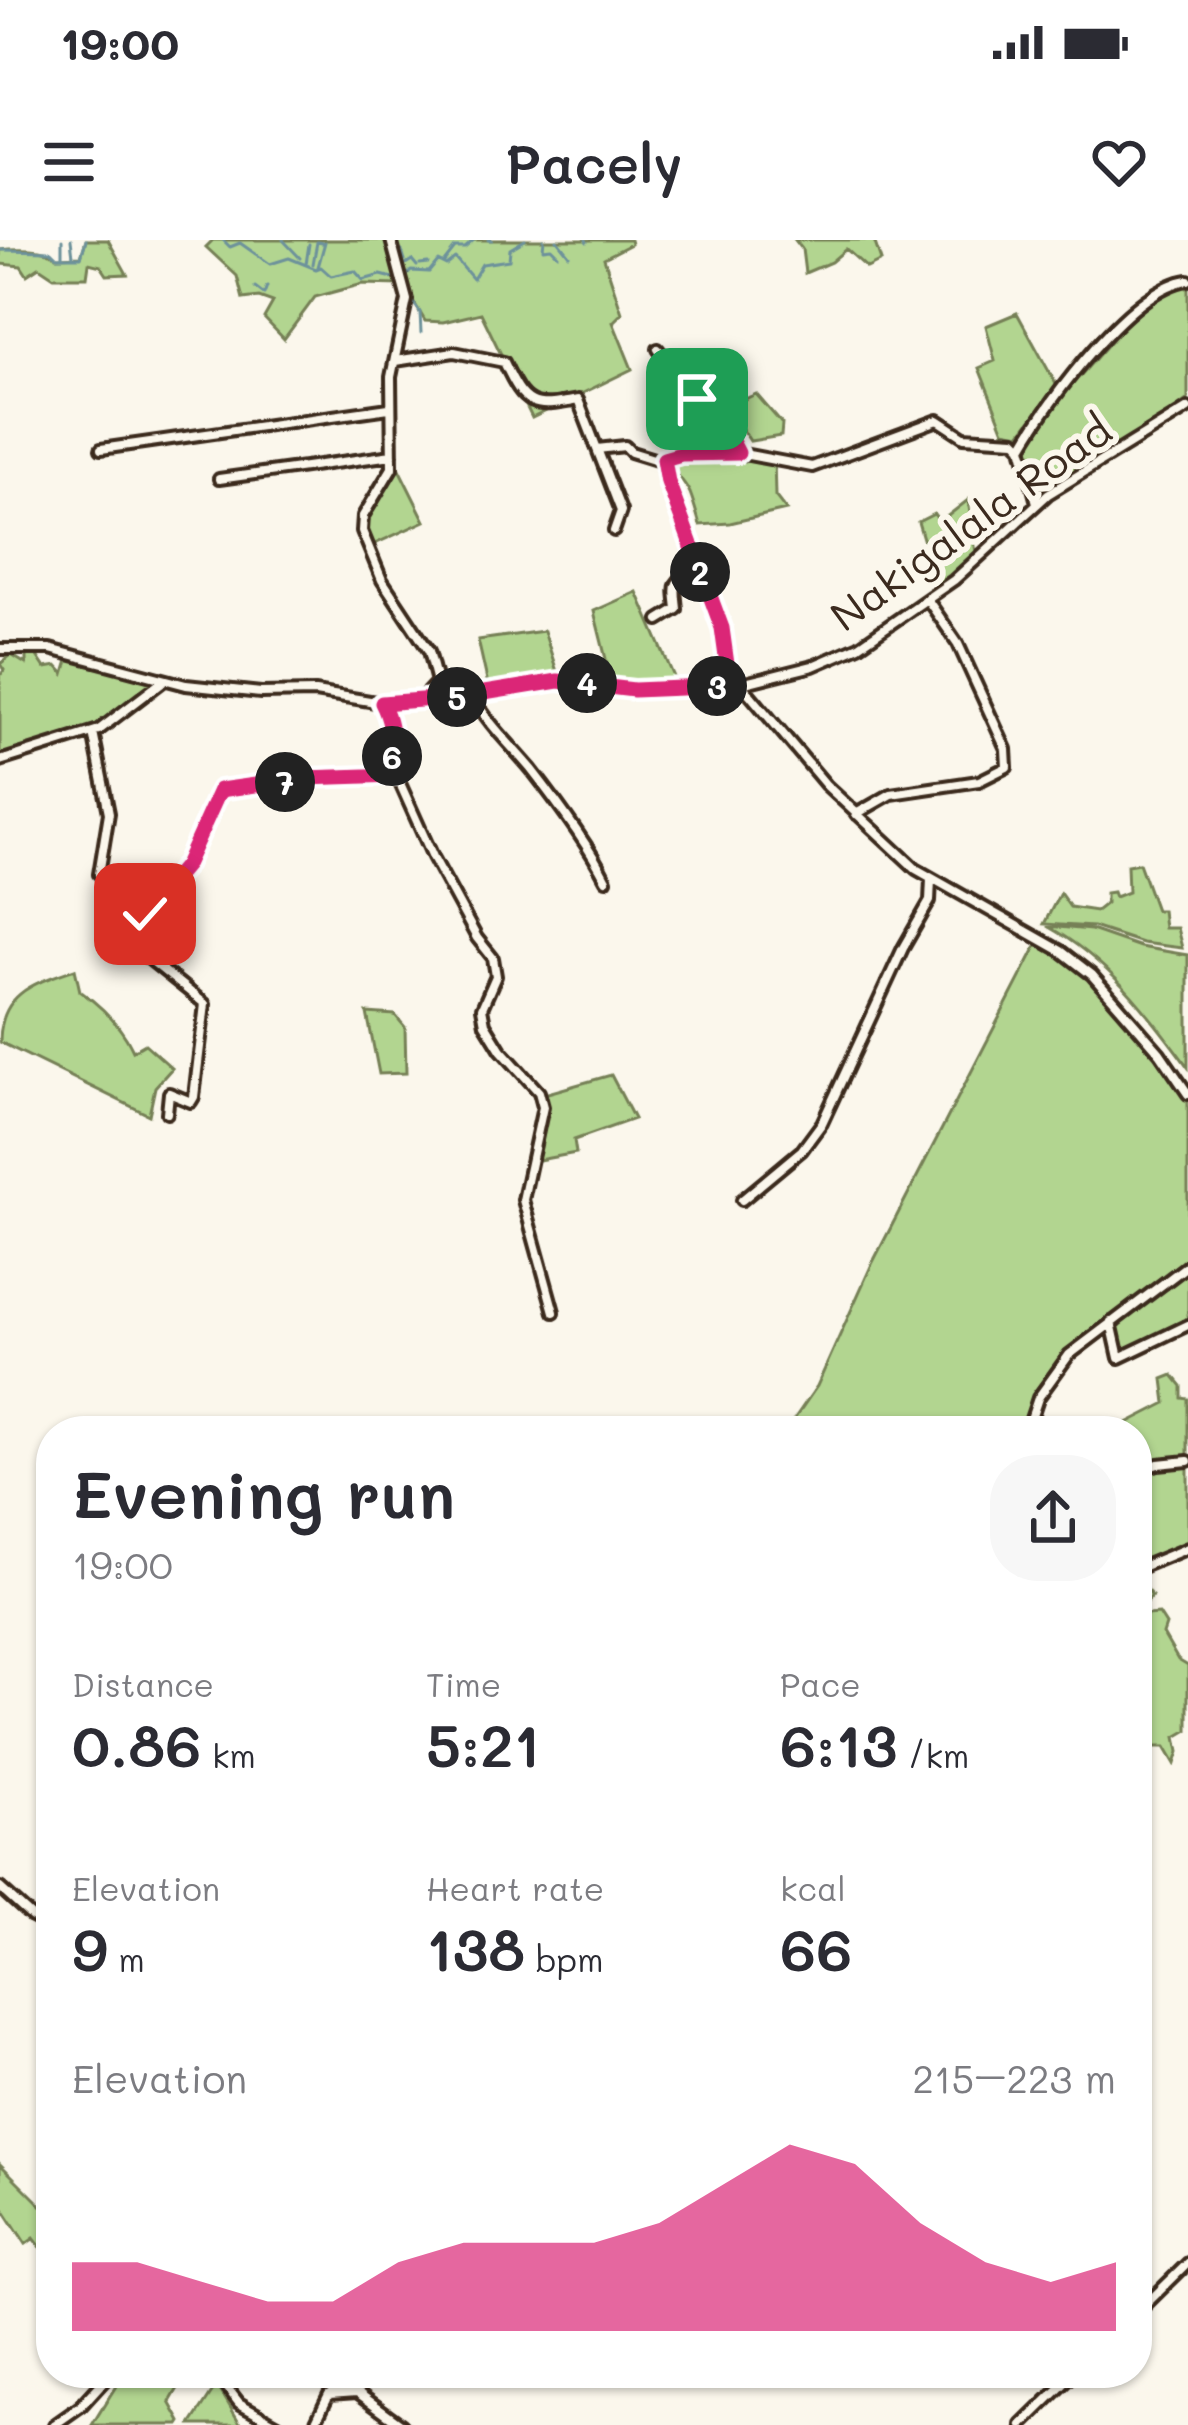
<!DOCTYPE html>
<html lang="en">
<head>
<meta charset="utf-8">
<style>
  :root { --surface:#fff; --page:#f7f7f7; --text:#2b2b33; --muted:#7c7c81; --accent:#db2777 }
  body { margin:0; font-family:Mali,sans-serif; background:var(--page); color:var(--text); height:100vh; display:flex; flex-direction:column; font-size:45px; white-space:nowrap }
  * { box-sizing:border-box; margin:0 }
  p { font-size:39px; color:var(--muted) }
  .icon { flex:none; width:66px; height:66px; fill:none; stroke:currentColor; stroke-width:2; stroke-linecap:round; stroke-linejoin:round }
  .map { position:relative; flex:1; overflow:hidden }
  .drawer { position:absolute; left:36px; top:1176px; width:1116px; height:972px; display:flex; flex-direction:column; background:var(--surface); border-radius:48px; box-shadow:0 3px 9px #0004 }
  .drawer>* { flex:none }
  .pin { position:absolute; display:grid; place-items:center; width:102px; height:102px; color:#fff; margin:-51px; border-radius:24px; box-shadow:0 6px 18px #0006 }
  .km { position:absolute; width:60px; height:60px; margin:-30px; border-radius:50%; background:#222; color:#fff; font-size:33px; line-height:60px; text-align:center }
  .round { display:grid; place-items:center; flex:none; width:126px; height:126px; border-radius:48px; background:var(--page) }
  .summary { display:flex; align-items:center; justify-content:space-between; height:204px; padding:0 36px }
  h1 { font-size:66px; font-weight:600; line-height:90px }
  .metrics { display:grid; grid-template-columns:repeat(3,1fr); gap:18px; height:204px; padding:12px 36px }
  .metrics div { display:grid; align-content:center }
  .metrics b { font-size:60px; font-weight:600 }
  .metrics small { font-size:33px; font-weight:400 }
  .metrics p { font-size:33px }
  .chart { height:336px; padding:24px 36px }
  .chart p { display:flex; justify-content:space-between }
  .chart svg { width:100%; height:216px; margin-top:12px; fill:var(--accent); opacity:.7 }
  .status { display:flex; justify-content:space-between; align-items:center; height:84px; padding:0 60px; background:var(--surface); direction:ltr }
  .status svg { height:33px; fill:currentColor }
  header { display:flex; justify-content:space-between; align-items:center; height:156px; padding:0 36px; background:var(--surface); font-size:54px; font-weight:600 }
  .map>svg:first-child { display:block }
  .green { fill:#b2d590; stroke:#768057; stroke-width:3 }
  .lines { fill:none; stroke-linecap:round; stroke-linejoin:round }
  .stream { stroke:#6d929b; stroke-width:3 }
  .street-casing { stroke:#3b2a1e; stroke-width:16 }
  .street { stroke:#fbf7ec; stroke-width:8 }
  .route-casing { stroke:#fff; stroke-width:24 }
  .route { stroke:#db2777; stroke-width:15 }
  .labels { text-anchor:middle; dominant-baseline:central; stroke-width:12; stroke-linejoin:round; paint-order:stroke }
  .street-label { font-size:42px; fill:#3b2a1e; stroke:#fbf7ec }
</style>
</head>
<body>
<div class="status"><b>19:00</b><svg viewBox="0 0 49 12"><path d="M0 12V9h3v3zM5 12V6h3v6zM10 12V3h3v9zM15 12V0h3v12zM26 1h20v11H26zM47 4h2v5h-2z"/></svg></div>
<header><svg class="icon" aria-label="menu" viewBox="0 0 24 24"><path d="M4 6h16M4 12h16M4 18h16"/></svg>Pacely<svg class="icon" aria-label="heart" viewBox="0 0 24 24"><path d="M12 20l-8-8c-3-5 5-10 8-4 3-6 11-1 8 4z"/></svg></header>
<div class="map">
<svg width="1188" height="2185" viewBox="0 0 1188 2185">
  <rect width="100%" height="100%" fill="#fbf7ec"/>
  <filter id="ink" filterUnits="userSpaceOnUse"><feTurbulence type="fractalNoise" baseFrequency=".00833" numOctaves="2"/><feDisplacementMap in="SourceGraphic" scale="24" xChannelSelector="R" yChannelSelector="G"/><feConvolveMatrix kernelMatrix="1 2 1 2 8 2 1 2 1" color-interpolation-filters="sRGB"/></filter>
  <g filter="url(#ink)">
    <path class="green" d="M86,0h22l19,34 -20,1 -6,-9 -12,-3 -2,14h-33l-15,-10 -12,8 -6,-9 -21,-2v-14c15,-2 46,-3 57,7l24,-1z
      M213,0h176l11,45 -37,-1 -48,13 -31,42 -20,-21 9,-16 -14,-5 -16,2 -6,-23 -31,-29z
      M396,0h234l1,4 -27,14 18,55 -9,9 19,47 -100,49 -51,-105 -38,9 -18,-1 -16,-27z
      M795,0h79l7,21 -14,7 -21,-19 -15,13 -26,11 -3,-24z
      M1188,43v116l-34,26 -108,66 -4,-1 -14,-36 8,-28 89,-101 12,-20 17,-12z
      M1017,73l40,73 -37,48 -16,-3 -25,-63 16,-7 -9,-35z
      M756,154l26,30 -1,12 -31,5 -22,-34z
      M703,214l71,4 1,38 11,14 -56,13 -30,2c-3,-10 -6,-22 -10,-32 -7,-15 -17,-17 -18,-36z
      M399,229l26,52 -57,26 -6,-36z
      M968,260l8,53 -38,35 -20,-66 16,-8 6,8z
      M637,352l40,92 -65,-1 -18,-72z
      M544,391l15,47 -70,11 -11,-49z
      M33,410l12,18 12,-2 7,8 5,-17 85,26 -51,42 -103,34v-83l4,-6 -4,-6 11,-9 15,9v-9z
      M1139,623l17,47h6l2,18h13l5,20 -40,-5 -49,-16 -49,-3 16,-31 10,14 26,4 10,-8v-10l7,-1 2,5 13,-5 -1,-27z
      M1047,686l44,4 49,17 48,8v112c-41,-56 -80,-107 -141,-141z
      M1043,693l52,37 93,113v177l-127,97 -25,33 -14,41h-236l31,-45 55,-122z
      M75,729l5,22c23,16 41,34 53,60l12,-7 27,24 -17,19 -6,28 -149,-73c0,-50 35,-59 75,-73z
      M367,773l28,2 10,12 1,46 -27,1z
      M611,835l23,44 -60,21 2,13 -43,8 13,-60 -2,-7z
      M1188,1031v49l-68,34 -4,-31z
      M1173,1135l9,11v12l6,1v59l-43,6 -8,-16v-17h-8l-4,-7 41,-21 -3,-24z
      M1188,1225v77l-51,23v-91l19,-6z
      M1137,1334l3,16 6,-1 6,7 -7,8 1,11 13,-1 7,11 -3,9 15,26 10,6v64l-12,7 3,15 -4,12 -10,-17h-19l1,-22 -10,-33z
      M0,1924l51,51v35l-5,4 -12,-16 -8,6 -26,-40z
      M124,2133h63l-17,29 11,20 -2,3h-87z
      M217,2145l24,40h-50z"/>
    <g class="lines">
      <path class="stream" d="M71,0l2,16
        M223,0l7,7 10,-4 30,21 19,-6 27,11 5,-2 10,9 24,-5 8,9 18,-5 16,4
        M283,0l17,18
        M488,0h4
        M544,0l-1,9 8,-1 7,7
        M557,0l12,15
        M586,0l1,2
        M0,10l51,1 6,6h24l5,-17
        M402,11l3,9
        M399,13l5,12 8,-5 5,6
        M62,16v-16
        M444,22l11,-14h10l9,-8
        M306,24l3,-20
        M313,24l4,-22 5,1
        M420,24l8,-1
        M318,27l7,-25
        M404,39l7,-8 18,1 9,-11 8,4 9,-7 18,21 9,-15 27,-4 1,-11 15,-9
        M255,47l9,7 3,-8
        M410,58l10,14 1,21
        M382,331l23,36"/>
      <defs>
        <path id="street" d="M391,0l16,60 -16,77 1,91 -29,48 -1,15 20,49 47,71 8,31 -15,16
          M658,109l36,48 24,17 20,39
          M395,121l59,-9 50,10c21,45 28,47 74,38l19,49 28,-3 6,6 26,8 24,-6 57,-1 74,14 126,-47 26,17 51,3 7,7 15,56
          M1022,207c28,-49 110,-159 166,-167
          M101,209l288,-41
          M597,209l24,62 -7,20
          M664,219l4,23 54,146 8,58
          M219,239l173,-24
          M659,380l18,-11c-3,-28 -5,-25 21,-42
          M0,409h50l136,36 75,8 54,-1 67,11 78,-6 98,-16 76,9 107,-6 72,-18 46,-20 95,-66 94,-86 140,-86
          M741,444l85,101 90,84 145,82 31,24 68,78 28,41
          M472,455c16,29 38,49 59,74 25,32 57,75 75,111
          M382,463l12,31v36l39,87 44,81 16,20 3,18 -14,32 3,16 16,26 38,42 4,15 -20,93 31,112
          M93,492l16,81 -10,61 51,33 -27,31 82,66 -11,93 -3,5 -22,-9 -2,20
          M0,521l99,-31 63,-48
          M856,574l35,-20 88,-13 28,-14 -1,-18 -48,-105 -31,-45
          M150,667l36,-42 34,-75 85,-12 91,-3
          M742,960l60,-50 20,-27 81,-175 27,-47 1,-22
          M1111,1082l8,36 69,-33
          M1027,1191l11,-33 31,-43 119,-90
          M1137,1231l21,-7 30,-3
          M1137,1329l51,-21
          M0,1648l32,29 19,10
          M1137,2073l51,-50
          M221,2133l-2,4 20,26 39,22
          M54,2185l27,-19 30,-33
          M314,2185l15,-31 28,-2 45,33
          M1022,2185l53,-52"/>
      </defs>
      <use href="#street" class="street-casing"/>
      <use href="#street" class="street"/>
    </g>
  </g>
  <g class="lines" filter="url(#ink)">
    <defs>
      <path id="route" d="M145,674l41,-49 34,-75 85,-12 91,-3c-9,-26 2,-40 -14,-72l78,-6 98,-16 76,9 96,-4 -8,-58 -54,-146 -4,-23 17,-5 57,-1 -20,-39 -21,-15"/>
    </defs>
    <use href="#route" class="route-casing"/>
    <use href="#route" class="route"/>
  </g>
  <g class="labels">
    <g class="street-label">
      <text transform="translate(970 282) rotate(-36)">Nakigalala Road</text>
    </g>
  </g>
</svg>
<div class="pin" style="left:697px;top:159px;background:#1e9e55"><svg class="icon" aria-label="arrive" viewBox="0 0 24 24"><path d="M6 21V4h12l-3 4 3 4H6"/></svg></div>
<div class="pin" style="left:145px;top:674px;background:#d93025"><svg class="icon" aria-label="check" viewBox="0 0 24 24"><path d="M5 12l5 5 9-10"/></svg></div>
<b class="km" style="left:700px;top:332px">2</b>
<b class="km" style="left:717px;top:446px">3</b>
<b class="km" style="left:587px;top:443px">4</b>
<b class="km" style="left:457px;top:457px">5</b>
<b class="km" style="left:392px;top:516px">6</b>
<b class="km" style="left:285px;top:542px">7</b>
<section class="drawer">
<div class="summary"><div><h1>Evening run</h1><p>19:00</p></div><a class="round"><svg class="icon" aria-label="share" viewBox="0 0 24 24"><path d="M12 15V3M7 8l5-5 5 5M5 13v7h14v-7"/></svg></a></div>
<div class="metrics">
<div><p>Distance</p><b>0.86<small> km</small></b></div>
<div><p>Time</p><b>5:21</b></div>
<div><p>Pace</p><b>6:13<small> /km</small></b></div>
</div>
<div class="metrics">
<div><p>Elevation</p><b>9<small> m</small></b></div>
<div><p>Heart rate</p><b>138<small> bpm</small></b></div>
<div><p>kcal</p><b>66</b></div>
</div>
<div class="chart"><p><span>Elevation</span>215–223 m</p>
<svg viewBox="0 0 160 44" preserveAspectRatio="none"><path d="M0 44V30L10 30L20 34L30 38L40 38L50 30L60 26L70 26L80 26L90 22L100 14L110 6L120 10L130 22L140 30L150 34L160 30V44z"/></svg>
</div>
</section>
</div>
</body>
</html>
